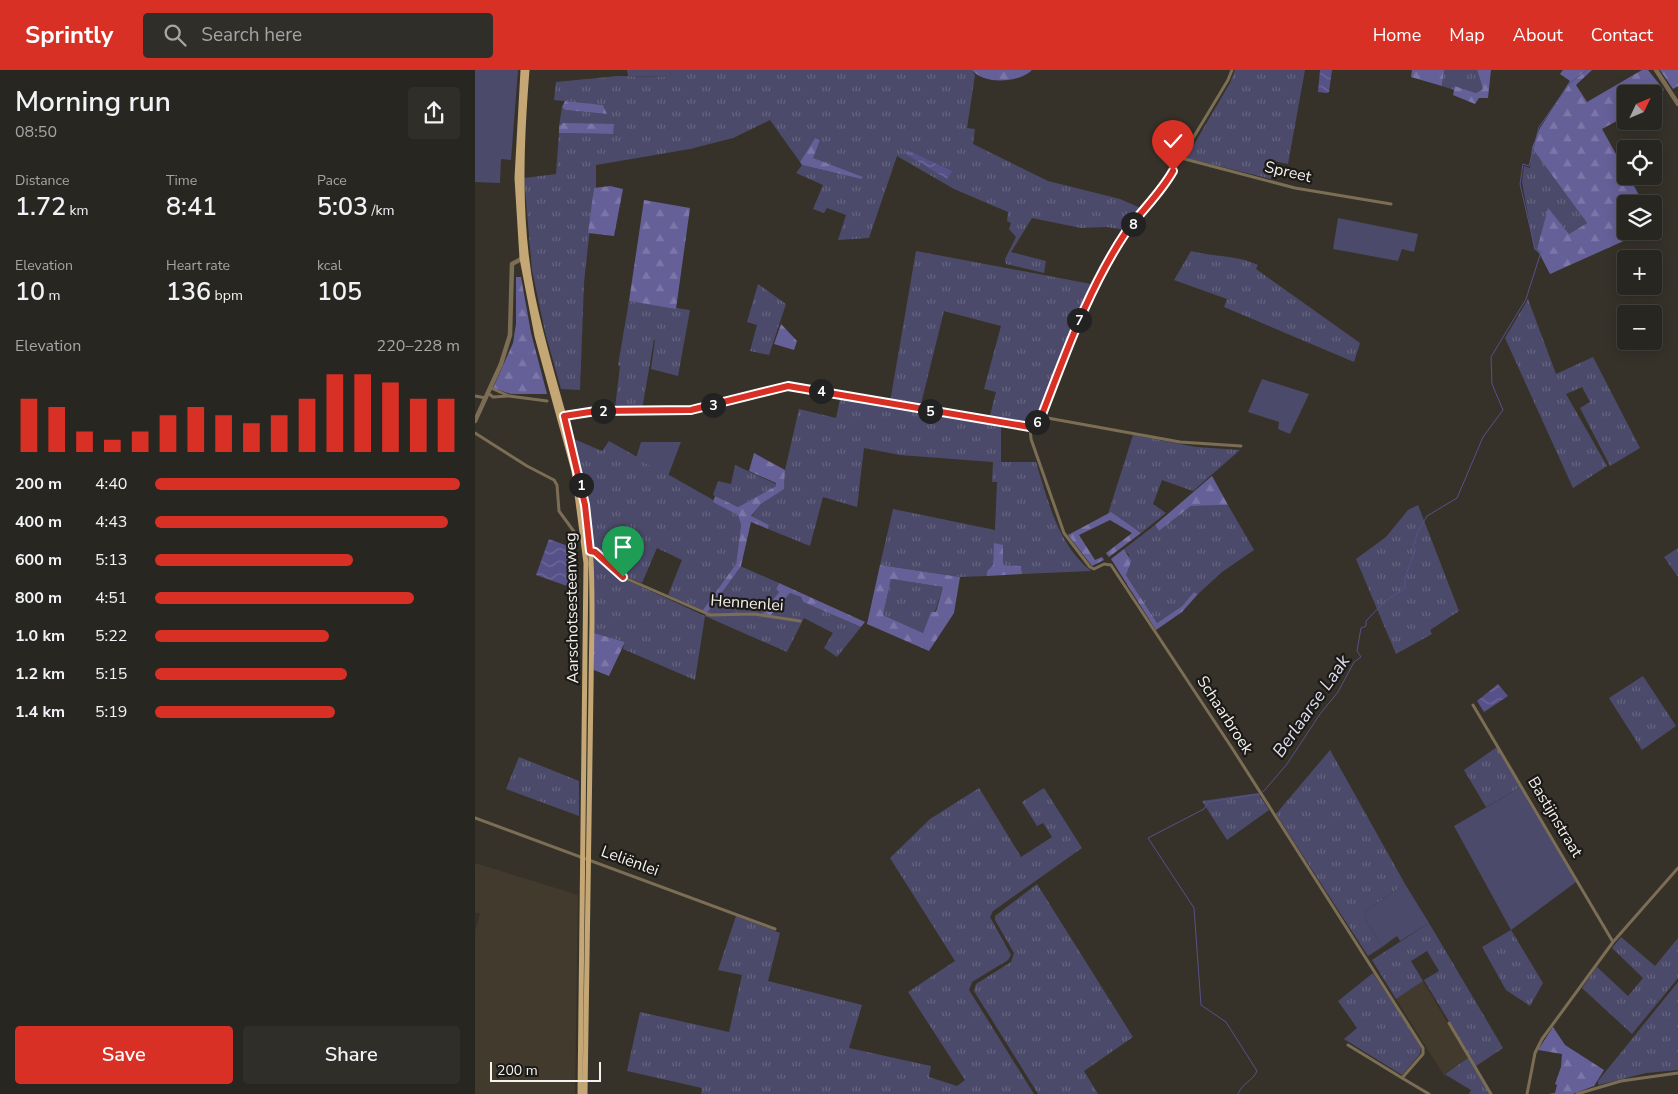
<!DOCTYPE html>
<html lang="en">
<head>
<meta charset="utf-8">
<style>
  :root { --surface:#282620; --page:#302e29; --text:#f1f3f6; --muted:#a5a5a5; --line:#44433e; --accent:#d93025 }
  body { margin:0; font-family:"Nunito Sans",sans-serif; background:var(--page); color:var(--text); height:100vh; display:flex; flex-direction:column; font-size:19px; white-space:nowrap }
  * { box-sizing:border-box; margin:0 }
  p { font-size:16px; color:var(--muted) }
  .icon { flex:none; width:28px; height:28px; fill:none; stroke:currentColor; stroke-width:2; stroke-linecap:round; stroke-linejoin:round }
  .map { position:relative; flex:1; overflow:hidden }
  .details { display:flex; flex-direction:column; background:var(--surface); width:475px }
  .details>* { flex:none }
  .needle { width:32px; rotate:46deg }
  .tools { position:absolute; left:1142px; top:15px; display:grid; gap:10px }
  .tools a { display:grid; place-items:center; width:45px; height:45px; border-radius:5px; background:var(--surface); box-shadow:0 2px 12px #0003,0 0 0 1px var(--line); font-size:25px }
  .scale { position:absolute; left:15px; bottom:12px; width:111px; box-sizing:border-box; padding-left:5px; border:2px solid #f5f2ee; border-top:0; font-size:14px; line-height:18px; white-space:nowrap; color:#f5f2ee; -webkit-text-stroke:4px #1c1a17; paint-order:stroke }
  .pin { position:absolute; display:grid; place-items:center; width:42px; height:42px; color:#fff; margin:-51px -21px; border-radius:50% 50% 50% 0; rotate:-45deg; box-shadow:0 0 5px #0007 }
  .pin .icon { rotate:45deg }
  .km { position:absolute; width:25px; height:25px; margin:-12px; border-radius:50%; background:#222; color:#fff; font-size:14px; line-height:25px; text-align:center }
  .round { display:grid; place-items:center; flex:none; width:52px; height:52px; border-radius:5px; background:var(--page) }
  .head { display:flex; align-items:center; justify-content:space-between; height:85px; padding:0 15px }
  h1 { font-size:28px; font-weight:600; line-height:38px }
  .metrics { display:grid; grid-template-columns:repeat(3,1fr); gap:8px; height:85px; padding:5px 15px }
  .metrics div { display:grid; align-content:center }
  .metrics b { font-size:25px; font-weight:600 }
  .metrics small { font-size:14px; font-weight:400 }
  .metrics p { font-size:14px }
  .chart { height:140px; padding:10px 15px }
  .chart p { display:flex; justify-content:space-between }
  .chart svg { width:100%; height:90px; margin-top:5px; stroke:var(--accent); stroke-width:6 }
  .cta { display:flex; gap:10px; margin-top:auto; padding:10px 15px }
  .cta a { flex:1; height:58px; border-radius:5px; background:var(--accent); color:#fff; font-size:20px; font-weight:600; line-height:58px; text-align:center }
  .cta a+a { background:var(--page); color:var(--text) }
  ul { padding:0 15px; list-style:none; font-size:16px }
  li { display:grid; grid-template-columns:80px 60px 1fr; align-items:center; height:38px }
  li i { height:12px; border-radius:6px; background:var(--accent) }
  header { display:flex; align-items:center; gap:30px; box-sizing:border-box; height:70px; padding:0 25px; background:var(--accent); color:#fff }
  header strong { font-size:24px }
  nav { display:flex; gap:28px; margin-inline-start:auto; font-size:18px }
  .search { width:350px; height:45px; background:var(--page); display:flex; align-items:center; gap:12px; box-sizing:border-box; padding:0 18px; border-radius:5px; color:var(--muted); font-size:19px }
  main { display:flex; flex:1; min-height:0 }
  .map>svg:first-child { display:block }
  .built { fill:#423a2d }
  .grass { fill:url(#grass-tufts) }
  .forest { fill:url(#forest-firs); fill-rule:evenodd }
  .green { fill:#4c4a6a }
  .water { fill:url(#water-waves) }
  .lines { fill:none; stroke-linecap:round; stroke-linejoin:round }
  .stream { stroke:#575189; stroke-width:1 }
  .minor { stroke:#7c6d55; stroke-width:3 }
  .tertiary { stroke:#7c6d55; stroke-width:4.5 }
  .primary { stroke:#c4a775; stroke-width:5 }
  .route-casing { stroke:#fff; stroke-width:10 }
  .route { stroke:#d93025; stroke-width:6 }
  .labels { text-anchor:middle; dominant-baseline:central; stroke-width:4.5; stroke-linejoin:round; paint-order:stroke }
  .street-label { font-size:16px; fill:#f5f2ee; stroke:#1c1a17 }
  .water-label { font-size:18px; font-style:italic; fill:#e0e0f1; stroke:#1c1a17 }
</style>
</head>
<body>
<header>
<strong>Sprintly</strong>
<div class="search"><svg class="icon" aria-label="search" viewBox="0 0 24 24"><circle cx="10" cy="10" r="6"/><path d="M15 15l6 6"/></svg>Search here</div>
<nav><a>Home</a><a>Map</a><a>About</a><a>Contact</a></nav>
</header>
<main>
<section class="details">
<div class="head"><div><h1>Morning run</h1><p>08:50</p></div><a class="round"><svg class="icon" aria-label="share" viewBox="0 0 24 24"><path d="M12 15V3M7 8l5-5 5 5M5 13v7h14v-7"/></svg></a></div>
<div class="metrics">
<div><p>Distance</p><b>1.72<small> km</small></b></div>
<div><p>Time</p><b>8:41</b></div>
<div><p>Pace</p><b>5:03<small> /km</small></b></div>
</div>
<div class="metrics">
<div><p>Elevation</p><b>10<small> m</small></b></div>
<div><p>Heart rate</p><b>136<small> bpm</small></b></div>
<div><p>kcal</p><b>105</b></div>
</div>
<div class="chart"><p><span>Elevation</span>220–228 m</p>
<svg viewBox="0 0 160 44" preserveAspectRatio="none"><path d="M5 44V18M15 44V22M25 44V34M35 44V38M45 44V34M55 44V26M65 44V22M75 44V26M85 44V30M95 44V26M105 44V18M115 44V6M125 44V6M135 44V10M145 44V18M155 44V18"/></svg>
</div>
<ul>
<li><b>200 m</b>4:40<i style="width:100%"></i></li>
<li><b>400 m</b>4:43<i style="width:96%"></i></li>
<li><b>600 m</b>5:13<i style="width:65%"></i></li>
<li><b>800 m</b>4:51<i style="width:85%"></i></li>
<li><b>1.0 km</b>5:22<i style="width:57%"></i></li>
<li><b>1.2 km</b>5:15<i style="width:63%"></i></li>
<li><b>1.4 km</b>5:19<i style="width:59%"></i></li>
</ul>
<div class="cta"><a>Save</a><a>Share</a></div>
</section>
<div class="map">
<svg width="1203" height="1024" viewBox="0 0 1203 1024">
  <defs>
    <pattern id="grass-tufts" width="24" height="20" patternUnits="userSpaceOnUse" patternTransform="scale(1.25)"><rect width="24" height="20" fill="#4c4a6a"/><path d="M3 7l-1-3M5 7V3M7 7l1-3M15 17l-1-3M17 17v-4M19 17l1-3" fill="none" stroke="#666580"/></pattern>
    <pattern id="forest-firs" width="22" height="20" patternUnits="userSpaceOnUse" patternTransform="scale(1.25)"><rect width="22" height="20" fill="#666099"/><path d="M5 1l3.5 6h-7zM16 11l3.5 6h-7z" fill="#7c77a8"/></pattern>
    <pattern id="water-waves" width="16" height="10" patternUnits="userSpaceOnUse" patternTransform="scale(1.25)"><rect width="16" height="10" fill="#575189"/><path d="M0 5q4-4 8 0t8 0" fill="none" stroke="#706a9a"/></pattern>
  </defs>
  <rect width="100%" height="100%" fill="#36322a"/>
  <path class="built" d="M0,793l103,32 -3,199h-100v-163l5,-17 -5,-2z
    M948,911l45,77 -23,15v4l-49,-78z"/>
  <path class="grass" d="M196,0h301l3,5 -8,53 8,1 -2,15 75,37 72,18 23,10 -18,21 -18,-3 -26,1 -49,-10 -21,34 35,9 -2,12 -38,-9 -1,-5 11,-22 -7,-8 2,-6 -4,-2 1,-9 -54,-23 -57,-33 -28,82 -31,2 8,-25 -19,-7 -3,5 -11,-4 10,-24 -27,-12 6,-8 59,14 -49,-21 8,-18 -5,-2 -15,24 -30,-42 -37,18 -43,11 -94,16v23l-2,1 -10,94 -4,107 -19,-1 -16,-57 -13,-62 -8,-92 32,-4 3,-41 54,1 -50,-11 -4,3 3,-19 3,3 42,4 -4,-9 -49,-5 2,-18 62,-6 52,1z
    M760,0h70l-17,94 -14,-3 -3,18 -85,-21 44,-75z
    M969,0h33l6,19 -7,4 -20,-7 -2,4 -12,-4z
    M1057,78l55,75 -18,11 -21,-25 -11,40 3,5 -6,-5 -12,-67 2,-16 6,2z
    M441,181l175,33c-18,32 -39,118 -62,137l-40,-2 7,-27 -12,-3 17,-63 -57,-15 -24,97 -30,-6z
    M716,181c22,6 46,4 67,14l-2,4 104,74 -6,19 -130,-55 3,-8 -53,-19z
    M283,214l28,20 -17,51 -19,-4 7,-26 -10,-3z
    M1053,229l28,75 37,-17 47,91 -30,18 -30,-58 10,-6 -8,-15 -16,7 41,72 -34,22 -68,-150z
    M154,231l61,9 -12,66 -27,-7 4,-29h-1l-12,69 -27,-1 5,-42 -2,-1z
    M365,329l161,26v37h35c12,39 22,83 55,109l-69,3 -1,-8 -18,-1 -8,-22 -2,22 -6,6v5l-27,1 -80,-12 13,-56 102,21 2,-48h-5l1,-20 -93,-7 -36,-7 -7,59 -34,-10 -13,49 -42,-17 1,-4 -18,-8 10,-13 23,-16 1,-18 14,-61 37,9z
    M658,365l63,12 44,3 -47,41 -31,-11 -9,24 13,9 -25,20 -30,-20 -3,1z
    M99,369l28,12 7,-10 129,73 3,11 -5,39 -34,47 -34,-16 14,-35 -25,-12 -15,35 -17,-7 -28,-25 -4,-1 -5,-53z
    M260,395l41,19v2l-38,21 -25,-12 5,-14 13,3z
    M753,435l26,45 -32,22 -24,22 -4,-2 -12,14 -25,17 -31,-48 3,-20 -5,-6 31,-24 4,6 32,-25z
    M943,435l41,106 -29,19 2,4 -36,20 -40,-95 30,-22 22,-27z
    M1203,478v29l-14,-20z
    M119,484l24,22 87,40 35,-50 39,17 -3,6 3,3 -17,22 9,1 19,-22 11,4 2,5 58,25 -24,30 -13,-9 9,-15 -29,-15 -17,34 -82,-36 -10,64 -72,-31 2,-7 -31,-9z
    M416,509l52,8 -8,25 -4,1 -8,20 -40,-18z
    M1168,606l33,50 -34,24 -33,-52z
    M1022,677l24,40 -35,20 -22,-37z
    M855,680l75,134 -43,29 20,34 -14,9 -92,-142z
    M44,687l60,24v35l-73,-27z
    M504,718l42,69 31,-20 -9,-14 -6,3 -15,-24 22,-14 38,60 -89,63 -3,6 21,38 -3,5 -36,22 -3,8 65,104h-333l1,-6 -75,-17 13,-59 89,20 13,-57 -24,-5 18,-54 44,17 -12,48 94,24 -13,43 82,18 -2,11 28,9 8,-6 -57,-88 47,-31 -65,-103 40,-39z
    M783,723l11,17 -42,30 -25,-39z
    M562,814l96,153 -49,34 14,23h-60l-64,-103 2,-7 35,-22 3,-9 -19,-33v-4z
    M954,853l74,125 -27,18 -52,-86 15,-9 -12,-20 -16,10 12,20 -27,18 -24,-39z
    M1036,860l32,53 -13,23 -24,-16 -24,-43z
    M1146,867l34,29 23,-28v40l-46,56 -50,-46 15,-21 31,29 15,-18 -31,-30z
    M898,903l48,74 -1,7 -18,21 -58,-36 13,-11 -19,-27z
    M1203,912v88l-32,3 -48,12v-4z
    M993,988l22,36h-21l2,-4 -25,-15 -1,-1z"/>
  <path class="forest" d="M497,0h60c-13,13 -48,15 -60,0z
    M937,0h32l-2,16 -31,-9z
    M1002,0h14l-3,28h-9l-4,6 -22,-9 2,-9 21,7 7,-4z
    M1088,0h29l-16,15 11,17 55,-32h6l16,20 -10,6v-2h-28v22l-24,13 42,75h-18v27h20l-96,43 -13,-25 11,-41 21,26 18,-11 -55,-75 8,-20 30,-47 -10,-7z
    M1185,0h18v16l-5,3z
    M90,31l38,4 4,9 -42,-4 -3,-3z
    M88,53l51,1 -1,10 -54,-1v-7z
    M340,68l5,2 -7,18 50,19 -2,2 -59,-14 -2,-3z
    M135,116l13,3 -9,47 -26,-3 6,-45z
    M169,130l46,8 -14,101 -47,-8z
    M41,207h5l10,56 16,61h-36l-18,-6 20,-45 3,-19z
    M306,254l16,17 -3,9 -20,-6z
    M279,383l31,17 -1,19 -23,15 -10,12 18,9 -1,4 -17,-7 -10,44 -34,47 -5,-2 34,-47 5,-39 -3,-10 -25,-13 2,-6 23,11 38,-21v-3l-27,-12z
    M737,406l16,29 -37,1 -32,25 -4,-6z
    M636,442l30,21 -32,24 -3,-4 26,-20 -22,-13 -31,15 16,25 7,-3 2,3 -12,6 -24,-31z
    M519,473l9,2v20l18,1 1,8 -35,2v-5l6,-6z
    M649,479l7,12 -5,14 31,48 25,-17 12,-14 4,2 -16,18 -26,18 -45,-71z
    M405,495l80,12 -6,36 -25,38 -62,-27zM416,509l52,8 -7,25h-5l-8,21 -40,-18z
    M304,513l86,39 -4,5 -58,-25 -2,-5 -11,-4 -19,22 -9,-1 17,-22 -3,-3z
    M119,563l31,9 -16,34 -15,-6z
    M1078,957l12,18 39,25 -10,16 -21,8h-25l7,-1 2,-8 -2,-1 6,-17 1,-13 -24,-4z"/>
  <path class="green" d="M0,0h43l-7,90 -10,-1 -1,24 -25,-1z
    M152,0h44l-1,7 -42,-1z
    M863,148l80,16 -4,18 -12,-3 -4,12 -65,-12z
    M787,309l47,15 -19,40 -12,-5 1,-7 -31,-10z
    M166,372h40l-13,34 -32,-18z
    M1046,717l55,95 -65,48 -57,-104z
    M930,814l24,39 -29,18 -3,-5 -15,11 -20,-34z"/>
  <path class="water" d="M845,0h12l-3,22 -2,1 -9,-1z
    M432,80l45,21 -5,8 -41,-25z
    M74,469l19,7 2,38 -3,2 -31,-11z
    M1023,614l10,12 -24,16 -7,-11z"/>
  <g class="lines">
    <path class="stream" d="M788,722l24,-28 33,-50 18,-22 16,-30 7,-5 -4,-6 4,-23 5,-2v-5l18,-19 21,-14c-2,-13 7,-25 10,-38l-2,-5 2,-2 2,-10 10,-17 30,-18 26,-61 20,-27 -11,-26 -1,-27 35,-58 15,-47 -6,-3 -15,-65 3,-20 6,2 10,-39 31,-44 17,-13
      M763,1024c4,-11 15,-13 19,-23l-31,-49 -25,-17 -7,-97 -46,-70 56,-29 4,-7 52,-8"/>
    <path class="minor" d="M706,88l114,30 96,16
      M16,318l18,8 38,5
      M13,323l5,4 15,-1
      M0,326l11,2
      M87,346l34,-5h94l98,-25 242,41 11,-10 45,-116 41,-69 39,-49 62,-103 4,-10
      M567,347l138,25 61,4
      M555,357l1,12 33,94 26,34 4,2 10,-5 7,1 121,183 191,300v6l-21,24 27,16
      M0,363l52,33 27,14 3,5 2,26 16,22 7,4
      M116,481l8,4 24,22 87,38 44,-1 46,7
      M998,635l140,237
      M0,748l300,111
      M974,953l42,71
      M873,975l54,33
      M1052,1024l8,-41 7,-14 71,-97 65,-74
      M1102,1024l44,-13 57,-8"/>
    <path class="tertiary" d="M1181,0l22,34
      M0,351l26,-57 9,-29 2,-71 13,-7"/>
    <path class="primary" d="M48,0l-6,108 5,80 15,78 37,135 12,92 -6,531
      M52,0c-6,74 -9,150 5,223 14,71 40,139 53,210 7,38 7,79 7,117l-7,474"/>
  </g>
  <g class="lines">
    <defs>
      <path id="route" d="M148,507l-28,-25 -5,-1 -5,-46 -21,-89 32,-5 95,-1 97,-24 242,41 11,-10c25,-64 47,-128 85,-185 15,-21 34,-38 47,-61"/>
    </defs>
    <use href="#route" class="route-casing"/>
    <use href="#route" class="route"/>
  </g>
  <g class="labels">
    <g class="street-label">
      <text transform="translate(813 102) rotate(13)">Spreet</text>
      <text transform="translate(272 533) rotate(4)">Hennenlei</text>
      <text transform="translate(97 538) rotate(-91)">Aarschotsesteenweg</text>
      <text transform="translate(750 645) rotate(57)">Schaarbroek</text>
      <text transform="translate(1080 747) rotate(59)">Bastijnstraat</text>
      <text transform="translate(155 791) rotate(20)">Leliënlei</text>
    </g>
    <g class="water-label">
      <text transform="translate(836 636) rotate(-55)">Berlaarse Laak</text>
    </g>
  </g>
</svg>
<div class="tools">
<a><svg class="needle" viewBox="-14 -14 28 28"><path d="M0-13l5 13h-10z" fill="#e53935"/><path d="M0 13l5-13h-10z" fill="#a5a5a5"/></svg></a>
<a><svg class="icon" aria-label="locate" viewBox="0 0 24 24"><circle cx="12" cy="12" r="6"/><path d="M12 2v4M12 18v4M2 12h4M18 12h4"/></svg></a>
<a><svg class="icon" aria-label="layers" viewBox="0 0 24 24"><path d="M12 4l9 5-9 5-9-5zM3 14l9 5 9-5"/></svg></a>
<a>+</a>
<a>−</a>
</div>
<div class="scale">200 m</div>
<div class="pin" style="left:148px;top:507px;background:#1e9e55"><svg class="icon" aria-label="arrive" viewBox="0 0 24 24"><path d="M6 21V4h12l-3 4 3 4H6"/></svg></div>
<div class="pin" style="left:698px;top:101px;background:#d93025"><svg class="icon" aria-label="check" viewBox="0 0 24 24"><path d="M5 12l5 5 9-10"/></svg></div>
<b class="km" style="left:106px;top:415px">1</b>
<b class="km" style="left:128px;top:341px">2</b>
<b class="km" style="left:238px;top:335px">3</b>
<b class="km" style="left:346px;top:321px">4</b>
<b class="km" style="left:455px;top:341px">5</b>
<b class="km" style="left:562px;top:352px">6</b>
<b class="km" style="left:604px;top:250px">7</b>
<b class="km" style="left:658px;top:154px">8</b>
</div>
</main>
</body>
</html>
